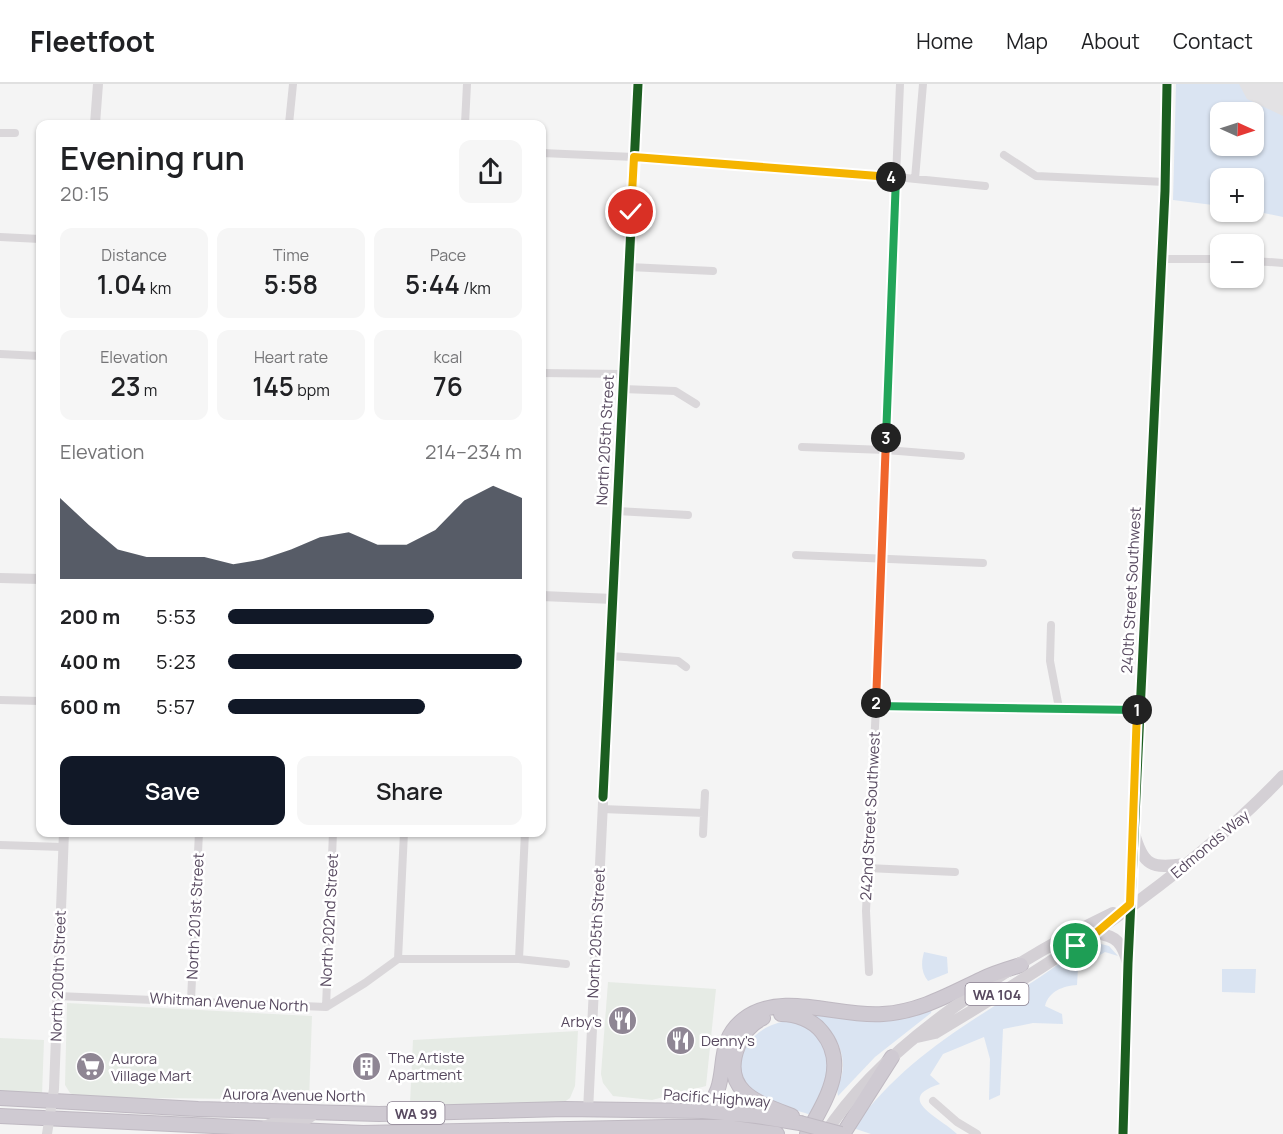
<!DOCTYPE html>
<html lang="en">
<head>
<meta charset="utf-8">
<style>
  :root { --surface:#fff; --page:#f6f6f6; --text:#202124; --muted:#757577; --line:#e0e0e0; --accent:#111827 }
  body { margin:0; font-family:Manrope,sans-serif; background:var(--page); color:var(--text); height:100vh; display:flex; flex-direction:column; font-size:22px; white-space:nowrap }
  * { box-sizing:border-box; margin:0 }
  p { font-size:20px; color:var(--muted) }
  .icon { flex:none; width:33px; height:33px; fill:none; stroke:currentColor; stroke-width:2; stroke-linecap:round; stroke-linejoin:round }
  .map { position:relative; flex:1; overflow:hidden }
  .panel { position:absolute; left:36px; top:36px; width:510px; height:717px; display:flex; flex-direction:column; background:var(--surface); border-radius:12px; box-shadow:0 2px 4px #0004 }
  .panel>* { flex:none }
  .needle { width:39px; rotate:93deg }
  .fabs { position:absolute; left:1210px; top:18px; display:grid; gap:12px }
  .fabs a { display:grid; place-items:center; width:54px; height:54px; border-radius:12px; background:var(--surface); box-shadow:0 2px 4px #0004; font-size:30px }
  .pin { position:absolute; display:grid; place-items:center; width:51px; height:51px; color:#fff; margin:-26px; border:3px solid #fff; border-radius:50%; box-shadow:0 2px 6px #0007 }
  .km { position:absolute; width:30px; height:30px; margin:-15px; border-radius:50%; background:#222; color:#fff; font-size:16px; line-height:30px; text-align:center }
  .round { display:grid; place-items:center; flex:none; width:63px; height:63px; border-radius:12px; background:var(--page) }
  .overview { display:flex; align-items:center; justify-content:space-between; height:102px; padding:0 24px }
  h1 { font-size:33px; font-weight:600; line-height:45px }
  .stats { display:grid; grid-template-columns:repeat(3,1fr); gap:9px; height:102px; padding:6px 24px }
  .stats div { display:grid; align-content:center; border-radius:12px; background:var(--page); text-align:center }
  .stats b { font-size:26px; font-weight:600 }
  .stats small { font-size:16px; font-weight:400 }
  .stats p { font-size:16px }
  .chart { height:168px; padding:12px 24px }
  .chart p { display:flex; justify-content:space-between }
  .chart svg { width:100%; height:108px; margin-top:6px; fill:var(--accent); opacity:.7 }
  .primary-button { display:flex; gap:12px; margin-top:auto; padding:12px 24px }
  .primary-button a { flex:1; height:69px; border-radius:12px; background:var(--accent); color:#fff; font-size:24px; font-weight:600; line-height:69px; text-align:center }
  .primary-button a+a { background:var(--page); color:var(--text) }
  ul { padding:0 24px; list-style:none; font-size:20px }
  li { display:grid; grid-template-columns:96px 72px 1fr; align-items:center; height:45px }
  li i { height:15px; border-radius:8px; background:var(--accent) }
  header { display:flex; align-items:center; gap:36px; box-sizing:border-box; height:84px; padding:0 30px; background:var(--surface); border-bottom:2px solid var(--line) }
  header strong { font-size:28px }
  nav { display:flex; gap:33px; margin-inline-start:auto; font-size:21px }
  .map>svg:first-child { display:block }
  .commercial { fill:#e6ebe5 }
  .education { fill:#e3e2e4 }
  .green { fill:#dae4f2; fill-rule:evenodd }
  .lines { fill:none; stroke-linecap:round; stroke-linejoin:round }
  .trunk-casing { stroke:#bfb9c2; stroke-width:16 }
  .minor { stroke:#dad7da; stroke-width:8 }
  .tertiary { stroke:#dad7da; stroke-width:10 }
  .primary { stroke:#d4d0d5; stroke-width:12 }
  .trunk { stroke:#cfcad2; stroke-width:14 }
  .trunk-bridge-casing { stroke:#bfb9c2; stroke-width:16; stroke-linecap:butt }
  .trunk-bridge { stroke:#cfcad2; stroke-width:14 }
  .cycleway-casing { stroke:#fff; stroke-width:13 }
  .cycleway { stroke:#1b5e20; stroke-width:9 }
  .split-1-casing { stroke:#fff; stroke-width:12 }
  .split-2-casing { stroke:#fff; stroke-width:12 }
  .split-3-casing { stroke:#fff; stroke-width:12 }
  .split-4-casing { stroke:#fff; stroke-width:12 }
  .split-5-casing { stroke:#fff; stroke-width:12 }
  .split-1 { stroke:#f5b400; stroke-width:8 }
  .split-2 { stroke:#22a559; stroke-width:8 }
  .split-3 { stroke:#f0652b; stroke-width:8 }
  .split-4 { stroke:#22a559; stroke-width:8 }
  .split-5 { stroke:#f5b400; stroke-width:8 }
  .labels { text-anchor:middle; dominant-baseline:central; stroke-width:5; stroke-linejoin:round; paint-order:stroke }
  .shield { fill:#fff; stroke:#8a8090; stroke-width:1.5 }
  .shield-label { font-size:14px; font-weight:bold; fill:#584a60 }
  .street-label { font-size:15px; fill:#584a60; stroke:#fff }
  .poi-label { font-size:15px; fill:#584a60; stroke:#fff; text-anchor:start }
</style>
</head>
<body>
<header>
<strong>Fleetfoot</strong>
<nav><a>Home</a><a>Map</a><a>About</a><a>Contact</a></nav>
</header>
<div class="map">
<svg width="1283" height="1050" viewBox="0 0 1283 1050">
  <rect width="100%" height="100%" fill="#f4f4f4"/>
  <path class="commercial" d="M608,898l108,7 -10,97 -54,14 -39,-4 -10,-13 -2,-9z
    M67,919l245,13 -3,84 -230,-3 -9,-4 -5,-8z
    M578,947l-3,55 -5,12 -7,5 -101,4 -52,-3 3,-64z
    M0,954l44,2 -2,55 -42,-3z"/>
  <path class="education" d="M1198,0h85v48l-29,-20h-33z"/>
  <path class="green" d="M1176,0h63l8,15 36,17v101l-29,-6v-33h-33v28l-48,-6zM1221,28h33v34h-33z
    M1097,859l12,3 9,10 -13,-4 -27,16 -1,17c-14,1 -28,6 -32,21l17,8 1,10 -30,-1 -30,6 -3,66 -11,5 1,-41 -6,-22 -41,17 -13,21 10,9c-48,15 2,34 17,50h-86l-18,-6c52,-70 109,-101 181,-147 19,-12 41,-31 63,-38z
    M924,868l23,5 1,16 -20,8c-7,-9 -7,-18 -4,-29z
    M1222,885h34l-1,24 -33,-1z
    M932,925l-1,4 -56,44 -37,39c-2,-8 2,-14 4,-22 5,-26 -12,-50 -35,-61z
    M791,937l20,8 15,17 3,34 -18,35c-17,-6 -38,-9 -53,-18 -39,-26 -8,-75 33,-76z"/>
  <g class="lines">
    <defs>
      <path id="trunk" d="M781,930c15,0 32,6 41,18 28,34 2,70 -15,102
        M763,934c-13,6 -20,15 -25,28 -18,45 20,57 54,70
        M0,1014l198,11 181,5 186,-5 138,2 54,5 43,7
        M703,1027c32,-28 6,-65 41,-92 39,-29 95,-1 139,-5 36,-2 67,-20 99,-35 12,-6 26,-10 39,-14
        M0,1032l363,17 304,-6h59l51,7
        M843,1050l49,-77"/>
    </defs>
    <use href="#trunk" class="trunk-casing"/>
    <path class="minor" d="M900,0l-4,93 89,9
      M289,40l4,-40
      M465,40l2,-40
      M0,49h15
      M542,69l92,4
      M1004,71l32,21 129,6
      M915,95l8,-95
      M0,153l40,2
      M1162,175h59
      M1254,177l29,2
      M629,183l84,4
      M0,270l40,2
      M542,289l81,1
      M623,305l52,2 21,13
      M802,363l84,3 75,6
      M617,427l71,4
      M796,471l187,8
      M1051,541l-1,36 9,47
      M611,572l67,5 8,6
      M0,616l40,1
      M1139,626l26,-519 2,-107
      M602,725l102,4
      M703,750l2,-41
      M0,761l63,2
      M867,784l88,4
      M398,875l6,-127
      M519,875l6,-127
      M869,888l-3,-61 10,-205
      M57,912l269,11 39,-24 33,-24h121l47,5
      M191,916l8,-168
      M326,923l7,-175
      M933,1017l24,21 20,12"/>
    <path class="tertiary" d="M95,40l3,-40
      M634,73l262,20 -20,529 263,4 -11,253 -5,171
      M0,494l40,1
      M542,512l71,3
      M588,1027l50,-1027
      M47,1050l7,-45 10,-257"/>
    <path class="primary" d="M1134,749c9,33 18,36 50,31
      M1096,849c21,3 26,10 32,30
      M917,953l18,-4c124,-74 247,-152 348,-257
      M260,1046c22,-16 38,1 55,-18
      M825,1050c58,-91 192,-175 288,-221"/>
    <use href="#trunk" class="trunk"/>
    <defs>
      <path id="trunk-bridge" d="M800,1039l41,11"/>
    </defs>
    <use href="#trunk-bridge" class="trunk-bridge-casing"/>
    <use href="#trunk-bridge" class="trunk-bridge"/>
    <defs>
      <path id="cycleway" d="M603,713l35,-713
        M1123,1050l5,-171 37,-772 2,-107"/>
    </defs>
    <use href="#cycleway" class="cycleway-casing"/>
    <use href="#cycleway" class="cycleway"/>
  </g>
  <g class="lines">
    <defs>
      <path id="split-1" d="M1076,862l20,-13 34,-29 7,-194"/>
      <path id="split-2" d="M876,619v3l261,4"/>
      <path id="split-3" d="M876,619l10,-265"/>
      <path id="split-4" d="M886,354l10,-261h-5"/>
      <path id="split-5" d="M631,128l3,-55 257,20"/>
    </defs>
    <use href="#split-1" class="split-1-casing"/>
    <use href="#split-2" class="split-2-casing"/>
    <use href="#split-3" class="split-3-casing"/>
    <use href="#split-4" class="split-4-casing"/>
    <use href="#split-5" class="split-5-casing"/>
    <use href="#split-1" class="split-1"/>
    <use href="#split-2" class="split-2"/>
    <use href="#split-3" class="split-3"/>
    <use href="#split-4" class="split-4"/>
    <use href="#split-5" class="split-5"/>
  </g>
  <defs>
    <symbol id="restaurant-disc" viewBox="-11 -11 22 22"><circle r="9.5" fill="#8f8694" stroke="#fff"/><path d="M-5-6h1v4h1v-4h1v4h1v-4h1v5L-1.5 .5V6h-2V.5L-5-1ZM5-6V6H3V1.5H1.5Q1.5-4 5-6Z" fill="#fff"/></symbol>
    <symbol id="building-disc" viewBox="-11 -11 22 22"><circle r="9.5" fill="#8f8694" stroke="#fff"/><path d="M-4-6H4V6H1V3H-1V6H-4ZM-2.5-4.3h1.7v1.8h-1.7ZM.8-4.3h1.7v1.8H.8ZM-2.5-1h1.7V.8h-1.7ZM.8-1h1.7V.8H.8Z" fill="#fff"/></symbol>
    <symbol id="supermarket-disc" viewBox="-11 -11 22 22"><circle r="9.5" fill="#8f8694" stroke="#fff"/><path d="M-6-5.5h2.5l.6 2H6L4.5 2H-2.5L-4.4-4H-6ZM-1.5 3.2a1.3 1.3 0 1 0 .1 0ZM3 3.2a1.3 1.3 0 1 0 .1 0Z" fill="#fff"/></symbol>
  </defs>
  <g fill-rule="evenodd">
    <use href="#restaurant-disc" x="606" y="920" width="33" height="33"/>
    <use href="#restaurant-disc" x="664" y="940" width="33" height="33"/>
    <use href="#building-disc" x="350" y="966" width="33" height="33"/>
    <use href="#supermarket-disc" x="74" y="966" width="33" height="33"/>
  </g>
  <g class="labels">
    <g class="shield">
      <rect x="965.5" y="899" width="63" height="22" rx="4.5"/>
      <rect x="387.5" y="1018" width="57" height="22" rx="4.5"/>
    </g>
    <g class="shield-label">
      <text x="997" y="910">WA 104</text>
      <text x="416" y="1029">WA 99</text>
    </g>
    <g class="street-label">
      <text transform="translate(605 356) rotate(-87)">North 205th Street</text>
      <text transform="translate(1131 506) rotate(-87)">240th Street Southwest</text>
      <text transform="translate(870 732) rotate(-87)">242nd Street Southwest</text>
      <text transform="translate(1210 760) rotate(-40)">Edmonds Way</text>
      <text transform="translate(195 832) rotate(-87)">North 201st Street</text>
      <text transform="translate(329 836) rotate(-87)">North 202nd Street</text>
      <text transform="translate(596 849) rotate(-87)">North 205th Street</text>
      <text transform="translate(58 892) rotate(-88)">North 200th Street</text>
      <text transform="translate(229 918) rotate(3)">Whitman Avenue North</text>
      <text transform="translate(294 1011) rotate(1)">Aurora Avenue North</text>
      <text transform="translate(717 1014) rotate(4)">Pacific Highway</text>
    </g>
    <g class="poi-label">
      <text x="602" y="937" text-anchor="end">Arby's</text>
      <text x="701" y="956">Denny's</text>
      <text x="388" y="973">The Artiste<tspan x="388" dy="17">Apartment</tspan></text>
      <text x="111" y="974">Aurora<tspan x="111" dy="17">Village Mart</tspan></text>
    </g>
  </g>
</svg>
<div class="fabs">
<a><svg class="needle" viewBox="-14 -14 28 28"><path d="M0-13l5 13h-10z" fill="#e53935"/><path d="M0 13l5-13h-10z" fill="#757577"/></svg></a>
<a>+</a>
<a>−</a>
</div>
<div class="pin" style="left:1076px;top:862px;background:#1e9e55"><svg class="icon" aria-label="arrive" viewBox="0 0 24 24"><path d="M6 21V4h12l-3 4 3 4H6"/></svg></div>
<div class="pin" style="left:631px;top:128px;background:#d93025"><svg class="icon" aria-label="check" viewBox="0 0 24 24"><path d="M5 12l5 5 9-10"/></svg></div>
<b class="km" style="left:1137px;top:626px">1</b>
<b class="km" style="left:876px;top:619px">2</b>
<b class="km" style="left:886px;top:354px">3</b>
<b class="km" style="left:891px;top:93px">4</b>
<section class="panel">
<div class="overview"><div><h1>Evening run</h1><p>20:15</p></div><a class="round"><svg class="icon" aria-label="share" viewBox="0 0 24 24"><path d="M12 15V3M7 8l5-5 5 5M5 13v7h14v-7"/></svg></a></div>
<div class="stats">
<div><p>Distance</p><b>1.04<small> km</small></b></div>
<div><p>Time</p><b>5:58</b></div>
<div><p>Pace</p><b>5:44<small> /km</small></b></div>
</div>
<div class="stats">
<div><p>Elevation</p><b>23<small> m</small></b></div>
<div><p>Heart rate</p><b>145<small> bpm</small></b></div>
<div><p>kcal</p><b>76</b></div>
</div>
<div class="chart"><p><span>Elevation</span>214–234 m</p>
<svg viewBox="0 0 160 44" preserveAspectRatio="none"><path d="M0 44V11L10 22L20 32L30 35L40 35L50 35L60 38L70 36L80 32L90 27L100 25L110 30L120 30L130 24L140 12L150 6L160 11V44z"/></svg>
</div>
<ul>
<li><b>200 m</b>5:53<i style="width:70%"></i></li>
<li><b>400 m</b>5:23<i style="width:100%"></i></li>
<li><b>600 m</b>5:57<i style="width:67%"></i></li>
</ul>
<div class="primary-button"><a>Save</a><a>Share</a></div>
</section>
</div>
</body>
</html>
